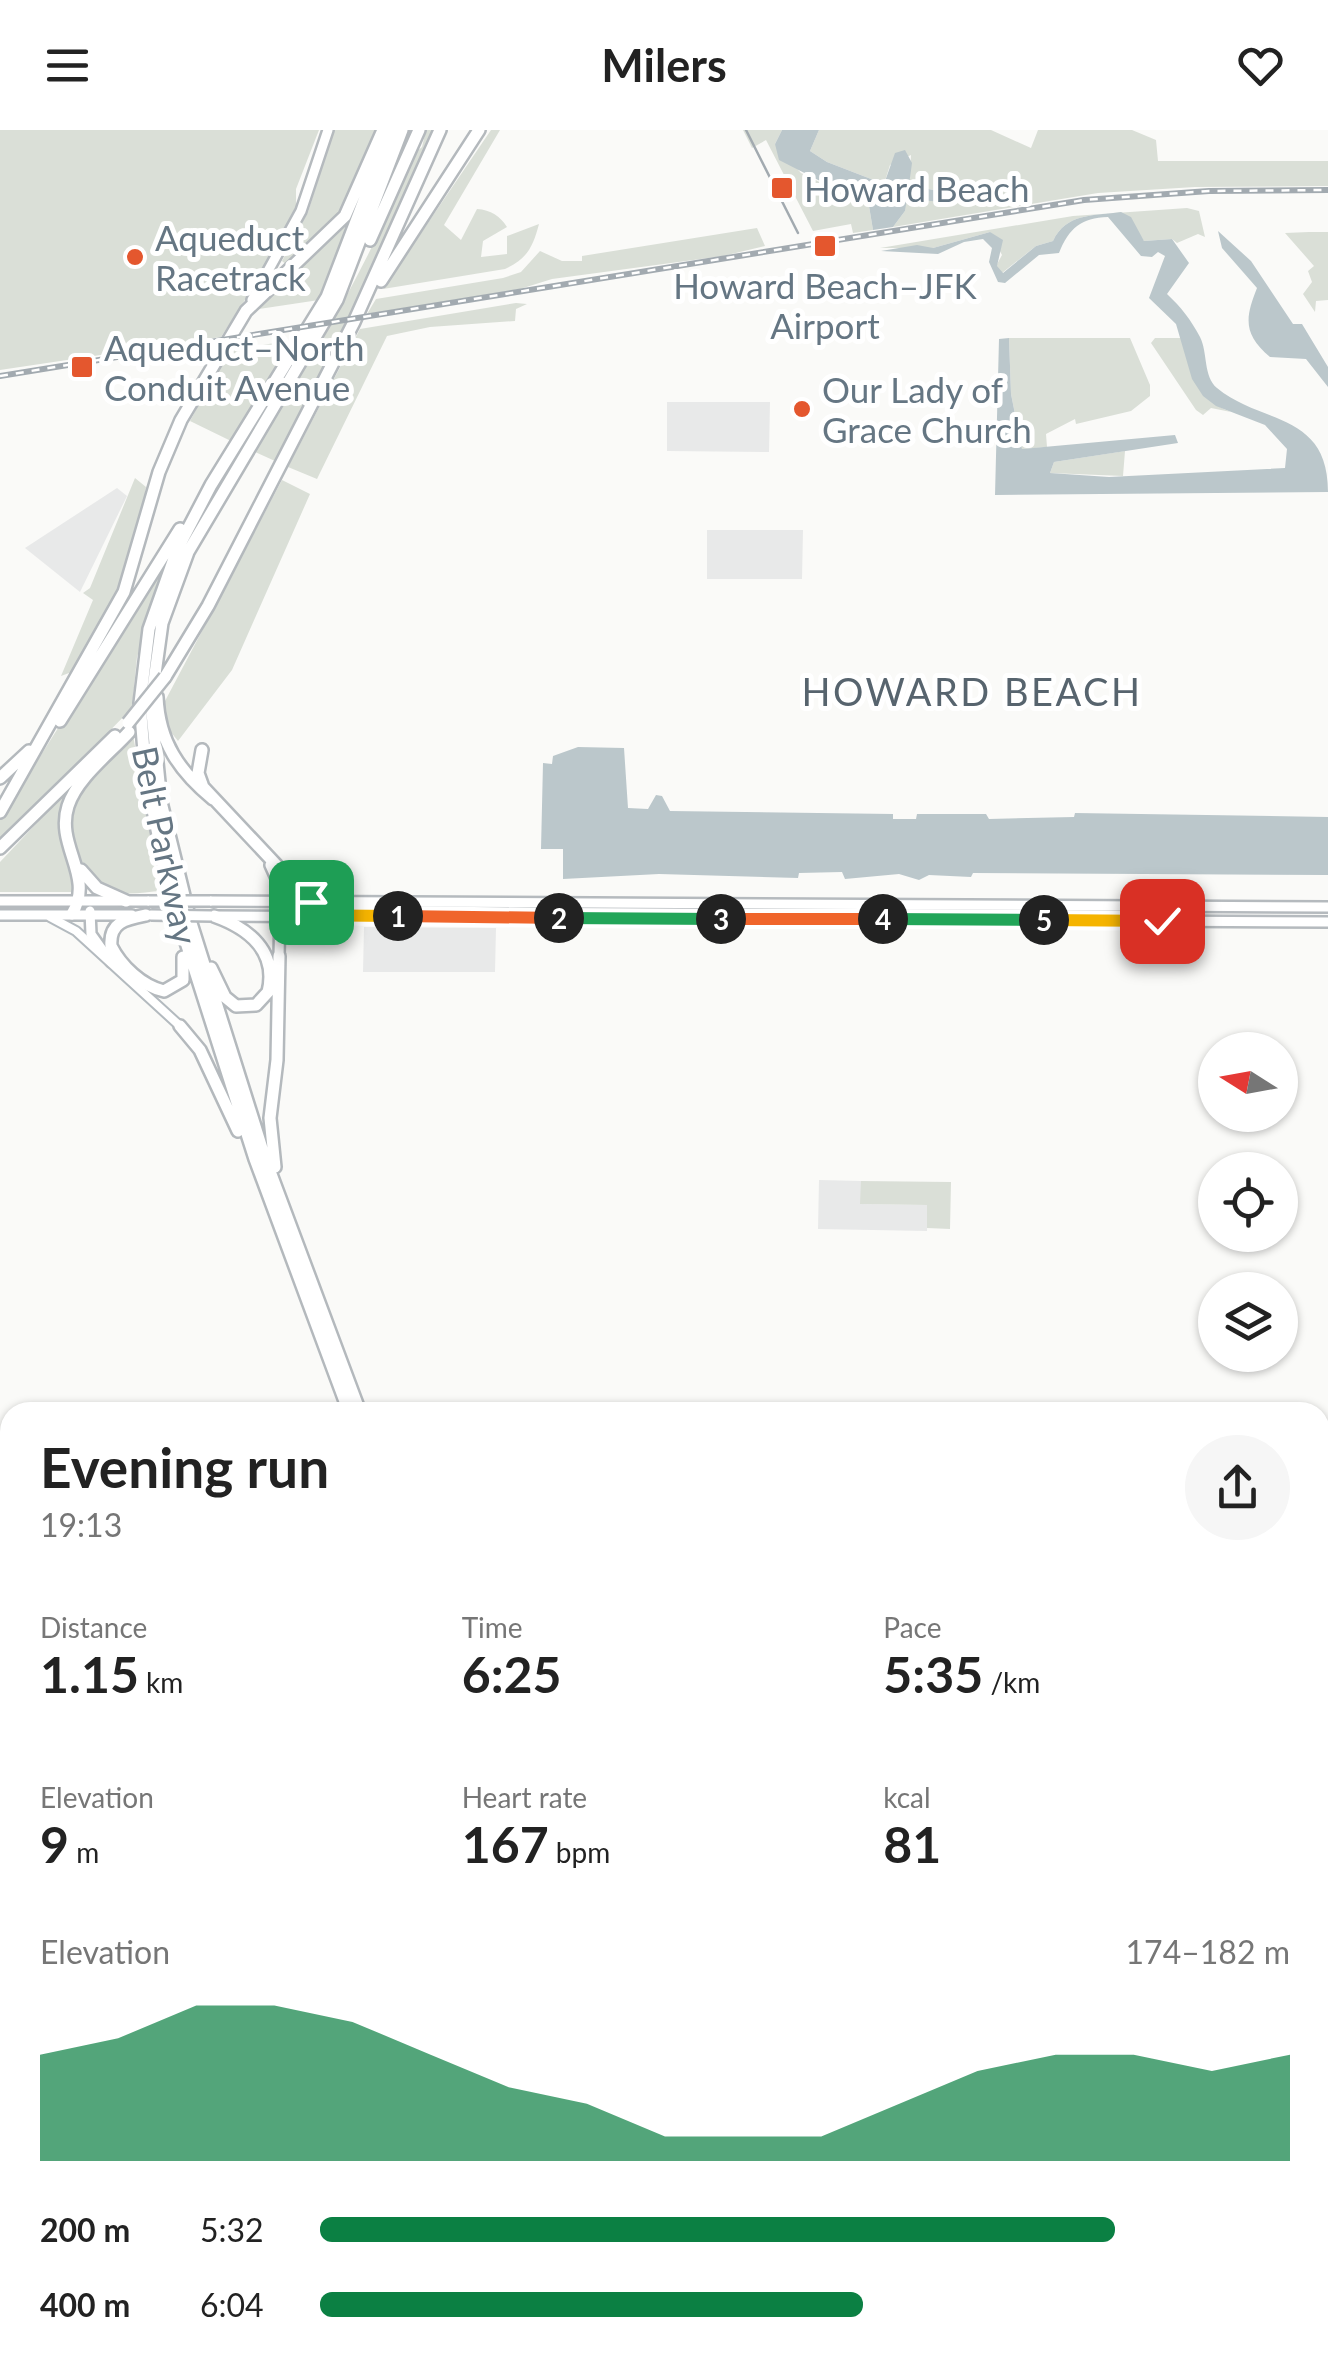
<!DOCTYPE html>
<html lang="en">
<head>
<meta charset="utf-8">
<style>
  :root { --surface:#fff; --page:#f6f6f6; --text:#222; --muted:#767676; --accent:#0b8043 }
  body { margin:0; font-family:Lato,sans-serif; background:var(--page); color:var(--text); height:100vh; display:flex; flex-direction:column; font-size:38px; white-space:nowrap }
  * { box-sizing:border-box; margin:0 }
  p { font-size:32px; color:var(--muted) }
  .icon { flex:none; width:55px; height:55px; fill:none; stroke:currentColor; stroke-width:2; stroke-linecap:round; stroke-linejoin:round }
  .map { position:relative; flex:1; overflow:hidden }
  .drawer { position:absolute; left:0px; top:1272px; width:1330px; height:962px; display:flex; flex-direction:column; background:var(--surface); border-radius:30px 30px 0 0; box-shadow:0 2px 8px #0004 }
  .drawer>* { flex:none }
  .needle { width:65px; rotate:281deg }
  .tools { position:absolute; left:1198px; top:902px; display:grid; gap:20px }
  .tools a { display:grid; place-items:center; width:100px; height:100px; border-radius:50%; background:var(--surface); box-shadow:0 2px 8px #0004; font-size:50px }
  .pin { position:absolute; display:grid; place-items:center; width:85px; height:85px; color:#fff; margin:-42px; border-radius:20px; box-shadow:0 5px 15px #0006 }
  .km { position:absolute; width:50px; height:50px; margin:-25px; border-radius:50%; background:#222; color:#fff; font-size:28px; line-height:50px; text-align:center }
  .round { display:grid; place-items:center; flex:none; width:105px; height:105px; border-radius:52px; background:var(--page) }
  .overview { display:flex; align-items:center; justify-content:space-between; height:170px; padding:0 40px }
  h1 { font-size:55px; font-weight:700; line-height:75px }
  .metrics { display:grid; grid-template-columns:repeat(3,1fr); gap:15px; height:170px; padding:10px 40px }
  .metrics div { display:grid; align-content:center }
  .metrics b { font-size:50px; font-weight:700 }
  .metrics small { font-size:28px; font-weight:400 }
  .metrics p { font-size:28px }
  .chart { height:280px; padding:20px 40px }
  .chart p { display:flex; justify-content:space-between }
  .chart svg { width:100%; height:180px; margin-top:10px; fill:var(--accent); opacity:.7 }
  ul { padding:0 40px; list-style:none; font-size:32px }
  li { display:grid; grid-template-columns:160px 120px 1fr; align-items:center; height:75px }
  li i { height:25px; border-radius:12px; background:var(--accent) }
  header { display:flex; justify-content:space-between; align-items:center; height:130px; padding:0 40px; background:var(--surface); font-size:45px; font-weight:700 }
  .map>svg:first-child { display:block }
  .built { fill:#e8e9e9 }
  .green { fill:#dadfd7 }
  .water { fill:#bbc7cb }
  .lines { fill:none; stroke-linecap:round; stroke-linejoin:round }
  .secondary-casing { stroke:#b3babf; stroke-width:12 }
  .primary-casing { stroke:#b5babe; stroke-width:14 }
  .highway-casing { stroke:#b4b9bd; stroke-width:16 }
  .secondary { stroke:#fff; stroke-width:8 }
  .primary { stroke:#fff; stroke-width:9 }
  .highway { stroke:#fff; stroke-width:11 }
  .tram { stroke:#a2aab0; stroke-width:2.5 }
  .rail-casing { stroke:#a2aab0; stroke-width:6 }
  .rail { stroke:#fff; stroke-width:2.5; stroke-dasharray:8; stroke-linecap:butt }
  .primary-bridge-casing { stroke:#b5babe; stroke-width:14; stroke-linecap:butt }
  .highway-bridge-casing { stroke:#b4b9bd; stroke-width:16; stroke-linecap:butt }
  .primary-bridge { stroke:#fff; stroke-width:9 }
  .highway-bridge { stroke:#fff; stroke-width:11 }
  .split-1-casing { stroke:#fff; stroke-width:20 }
  .split-2-casing { stroke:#fff; stroke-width:20 }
  .split-3-casing { stroke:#fff; stroke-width:20 }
  .split-4-casing { stroke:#fff; stroke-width:20 }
  .split-5-casing { stroke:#fff; stroke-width:20 }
  .split-6-casing { stroke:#fff; stroke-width:20 }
  .split-1 { stroke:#f5b400; stroke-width:12 }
  .split-2 { stroke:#f0652b; stroke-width:12 }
  .split-3 { stroke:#22a559; stroke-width:12 }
  .split-4 { stroke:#f0652b; stroke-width:12 }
  .split-5 { stroke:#22a559; stroke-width:12 }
  .split-6 { stroke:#f5b400; stroke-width:12 }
  .poi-dot { fill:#e4572e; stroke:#fff; stroke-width:4 }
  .labels { text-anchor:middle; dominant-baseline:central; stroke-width:10; stroke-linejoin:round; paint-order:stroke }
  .poi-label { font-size:35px; fill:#657683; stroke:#fff; text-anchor:start }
  .street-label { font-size:35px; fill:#657683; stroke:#fff }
  .neighbourhood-label { font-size:38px; letter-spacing:2.5px; fill:#57646e; stroke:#fff }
</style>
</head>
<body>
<header><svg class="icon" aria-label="menu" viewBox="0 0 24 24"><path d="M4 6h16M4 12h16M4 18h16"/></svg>Milers<svg class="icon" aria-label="heart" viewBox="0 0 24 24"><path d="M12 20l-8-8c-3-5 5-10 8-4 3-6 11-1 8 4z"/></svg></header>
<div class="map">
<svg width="1328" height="2234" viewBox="0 0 1328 2234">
  <rect width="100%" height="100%" fill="#fafaf8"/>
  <path class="built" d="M667,272h103l-1,50 -102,-1z
    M117,358l10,8 -47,96 -55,-44z
    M707,400h96l-1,49h-95z
    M364,797l132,1 -1,44h-132z
    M819,1050l42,1v23l67,1 -1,26 -109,-2z"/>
  <path class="green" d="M0,0h319l-23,59v18l-20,45 -55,85 -221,33z
    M334,0h47l-44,93 -49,43 -6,-5 26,-49z
    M426,0h11c-48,114 -104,224 -162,331l-24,-11c65,-92 120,-192 163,-296l8,-7z
    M491,0h9l-56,95 17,15 16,-31c14,1 23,7 30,18l-24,14 -2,16 26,-3v-18l32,-12c-6,23 -12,35 -34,45l-122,20z
    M743,0h39l-7,14 26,29 68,33 4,24 -20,3 -2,-9 -38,7 -47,-91 -14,8z
    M819,0h172l40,18 7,-18h94l24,10 2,21h170v25l-133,1 -97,6 -205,34 12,-16 1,-12 36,2 1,-9 -34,-7 2,-30 -21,10 -6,19 -57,-22 -17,-11z
    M365,59l-46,111 -66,10 74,-68z
    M1187,78l12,3 6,26 -7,-3 -21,9 -5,-4 -28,2 -23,-29c-28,4 -55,1 -68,29l-17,5 -34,27 -6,-7 6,-11 -12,-23 -57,16h-53l193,-32z
    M757,98l8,18 -42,10 -171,23 -32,10 -153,25 9,-15 127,-21 18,-6 19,-21 22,10h20v-5z
    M1309,102h19v68l-12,1 -1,11 -12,-18 9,-12 -4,-11 6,-5 -29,-33z
    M516,173l11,1 -11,5 -1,12 -85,6 -43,9 -70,143 -29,-12 72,-138z
    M1009,208h121l20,47v11l-19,15 -55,13 -1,-5 -29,15 1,13 -25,2 -11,-55z
    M1155,208h27c11,33 12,60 49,74l-20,-4 -8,7 -7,-5 -45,-67z
    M298,209l-67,102 -41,-20 38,-70z
    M1125,321l-2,25 -73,-3 4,-11z
    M135,348l11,9 -2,15 -25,92 -42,76 -16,6 32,-76 -10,-7 7,-5z
    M282,350l28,14 -78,176 -54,71 -12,-15 -1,-25z
    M159,438l4,1 -26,88 -5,51 -132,135v-23z
    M133,605l28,156c-17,1 -40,6 -55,-2 -29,-16 -46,-60 -31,-89 12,-24 40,-46 58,-65z
    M69,659l-8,40 14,63h-75v-30z
    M861,1051l90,1 -1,47 -23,-1v-23l-67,-1z
    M1320,1435h8v545l-8,21z
    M10,1765v268l-10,1v-268z
    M1328,2196v38h-110l27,-9h75v-27z
    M333,2225h590l-14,9h-576z"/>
  <path class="water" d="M782,0h37l-9,21 17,11 57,22 11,-31 10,-3 7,13 -3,22 34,7v10l-36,-3 -2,12 -12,16 -20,3 -4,-24 -90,-46 -4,-16z
    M1121,82l10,5 13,24 28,-2 17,24 -22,31c14,13 24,26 33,43 8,16 3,39 17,51 45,37 111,24 111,104l-333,3 4,-156 10,-1 2,56 11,55 153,-14 3,8 -124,19 -4,11 59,4 176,-9 2,-19 -22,-24 -49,-19 -13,-10 -11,-17 -16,-55 -27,-26 16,-42 -7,-4 -6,5 -11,-1 -33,-39c-27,1 -39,11 -49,36l-20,2 -34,28 -7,-1 -9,-20 3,-14 -9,-9 -19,3 -26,12 -57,-3 36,-6 16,3 57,-16 13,8 -6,26 6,7 33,-27 17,-5c13,-28 40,-25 68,-29z
    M1218,101l33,30 42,63h9l26,43v20l-22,-28 -36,-2c-27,-23 -25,-39 -13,-69l-35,-40z
    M578,617l46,1 4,60 20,1 8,-14 6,1 8,15 223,3v5h23l1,-5h69l3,5 85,-2 1,-4 253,4v58l-355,-2 -2,4 -42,-2 -10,5 -20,-6 -54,5 -3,-7 -43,1 -1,5 -139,-4 -96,5v-30h-22l2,-86 9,1 1,-8z"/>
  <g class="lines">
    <defs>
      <path id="secondary" d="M50,787l26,14 104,95"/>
      <path id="primary" d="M252,170l49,-89 27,-81
        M0,771h149
        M210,771l1118,6
        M90,781l1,23 20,28
        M0,785h132
        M216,786l1112,6
        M279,826l1,-43"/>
      <path id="highway" d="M370,110l49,-110
        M381,151l98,-151
        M165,547l43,-71 146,-284 86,-192
        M157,567c2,45 22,74 56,102
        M60,591l120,-192
        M202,620l-4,23 5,14 108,115
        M0,648l29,-27
        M0,682l124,-220 35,-120 22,-52 65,-109 99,-95 38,-86
        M0,718l115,-112
        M271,735l9,20 1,17
        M81,740l16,18 29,13
        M72,784c23,-38 -17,-68 -4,-108 9,-28 41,-52 61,-74
        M146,785c-20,4 -37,7 -35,31 10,20 31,40 53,45l19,-11v-23
        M211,838l14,29 11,9 20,-1 12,-13c10,-41 -20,-64 -54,-76
        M180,896l20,24 38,81
        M275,1037l-5,-49 7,-58 2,-104
        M349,1282l-94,-253 -86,-270 -23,-113 -6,-73 9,-74 28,-79 34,-65 116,-188 64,-167
        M360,1282l-95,-254 -75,-238 -29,-118 -10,-99 11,-80 26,-71 149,-252 65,-170
        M919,2225l5,9
        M929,2225l5,9"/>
    </defs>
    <use href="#secondary" class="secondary-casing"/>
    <use href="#primary" class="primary-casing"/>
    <use href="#highway" class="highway-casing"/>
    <use href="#secondary" class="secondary"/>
    <use href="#primary" class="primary"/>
    <use href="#highway" class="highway"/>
    <path class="tram" d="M746,0l52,103"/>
    <defs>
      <path id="rail" d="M0,246l1084,-176 125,-9 119,-1"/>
    </defs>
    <use href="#rail" class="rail-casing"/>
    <use href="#rail" class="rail"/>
    <defs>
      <path id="primary-bridge" d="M149,771h61
        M151,785l61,1"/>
      <path id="highway-bridge" d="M128,593l37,-46"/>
    </defs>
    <use href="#primary-bridge" class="primary-bridge-casing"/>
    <use href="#highway-bridge" class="highway-bridge-casing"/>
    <use href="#primary-bridge" class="primary-bridge"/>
    <use href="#highway-bridge" class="highway-bridge"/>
  </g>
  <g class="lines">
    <defs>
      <path id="split-1" d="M311,772h-30l-1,13 118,1"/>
      <path id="split-2" d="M398,786l161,2"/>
      <path id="split-3" d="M559,788l162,1"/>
      <path id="split-4" d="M721,789h162"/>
      <path id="split-5" d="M883,789l161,1"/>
      <path id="split-6" d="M1044,790l118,1"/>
    </defs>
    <use href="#split-1" class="split-1-casing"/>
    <use href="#split-2" class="split-2-casing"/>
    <use href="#split-3" class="split-3-casing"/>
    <use href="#split-4" class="split-4-casing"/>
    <use href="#split-5" class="split-5-casing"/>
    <use href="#split-6" class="split-6-casing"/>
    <use href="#split-1" class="split-1"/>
    <use href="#split-2" class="split-2"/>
    <use href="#split-3" class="split-3"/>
    <use href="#split-4" class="split-4"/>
    <use href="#split-5" class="split-5"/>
    <use href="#split-6" class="split-6"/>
  </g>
  <g class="poi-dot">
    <rect x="770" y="46" width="24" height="24" rx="5"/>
    <rect x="813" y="104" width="24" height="24" rx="5"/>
    <circle cx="135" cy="127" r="10"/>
    <rect x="70" y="225" width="24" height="24" rx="5"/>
    <circle cx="802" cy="279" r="10"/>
  </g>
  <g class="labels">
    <g class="poi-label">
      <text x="804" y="58">Howard Beach</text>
      <text x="155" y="107">Aqueduct<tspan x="155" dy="40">Racetrack</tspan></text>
      <text x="825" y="155" text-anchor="middle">Howard Beach–JFK<tspan x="825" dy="40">Airport</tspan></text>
      <text x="104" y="217">Aqueduct–North<tspan x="104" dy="40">Conduit Avenue</tspan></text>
      <text x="822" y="259">Our Lady of<tspan x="822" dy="40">Grace Church</tspan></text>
    </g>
    <g class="street-label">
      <text transform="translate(166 715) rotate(78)">Belt Parkway</text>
    </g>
    <g class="neighbourhood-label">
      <text x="972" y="561">HOWARD BEACH</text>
    </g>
  </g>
</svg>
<div class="tools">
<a><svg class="needle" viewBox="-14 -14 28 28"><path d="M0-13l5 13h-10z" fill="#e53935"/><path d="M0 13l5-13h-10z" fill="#767676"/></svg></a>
<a><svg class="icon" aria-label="locate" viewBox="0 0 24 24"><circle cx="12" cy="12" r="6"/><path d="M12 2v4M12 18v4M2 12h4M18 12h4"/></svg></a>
<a><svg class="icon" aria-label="layers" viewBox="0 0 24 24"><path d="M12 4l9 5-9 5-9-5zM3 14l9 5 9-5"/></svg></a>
</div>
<div class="pin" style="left:311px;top:772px;background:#1e9e55"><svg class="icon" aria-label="arrive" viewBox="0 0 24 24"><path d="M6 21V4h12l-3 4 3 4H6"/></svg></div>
<div class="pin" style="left:1162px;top:791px;background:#d93025"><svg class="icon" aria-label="check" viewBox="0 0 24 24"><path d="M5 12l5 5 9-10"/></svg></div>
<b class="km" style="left:398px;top:786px">1</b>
<b class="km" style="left:559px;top:788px">2</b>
<b class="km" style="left:721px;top:789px">3</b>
<b class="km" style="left:883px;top:789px">4</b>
<b class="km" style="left:1044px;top:790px">5</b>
<section class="drawer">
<div class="overview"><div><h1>Evening run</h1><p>19:13</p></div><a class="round"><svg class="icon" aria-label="share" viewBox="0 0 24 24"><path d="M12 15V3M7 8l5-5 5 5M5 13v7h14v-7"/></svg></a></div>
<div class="metrics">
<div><p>Distance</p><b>1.15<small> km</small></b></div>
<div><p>Time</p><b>6:25</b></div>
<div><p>Pace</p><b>5:35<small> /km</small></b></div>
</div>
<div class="metrics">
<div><p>Elevation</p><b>9<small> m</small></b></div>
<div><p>Heart rate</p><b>167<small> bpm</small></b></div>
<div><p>kcal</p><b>81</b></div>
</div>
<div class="chart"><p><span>Elevation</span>174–182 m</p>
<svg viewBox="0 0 160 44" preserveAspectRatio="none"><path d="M0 44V18L10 14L20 6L30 6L40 10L50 18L60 26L70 30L80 38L90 38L100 38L110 30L120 22L130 18L140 18L150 22L160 18V44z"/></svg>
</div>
<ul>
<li><b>200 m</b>5:32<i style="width:82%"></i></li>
<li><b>400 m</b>6:04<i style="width:56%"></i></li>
</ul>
</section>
</div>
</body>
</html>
